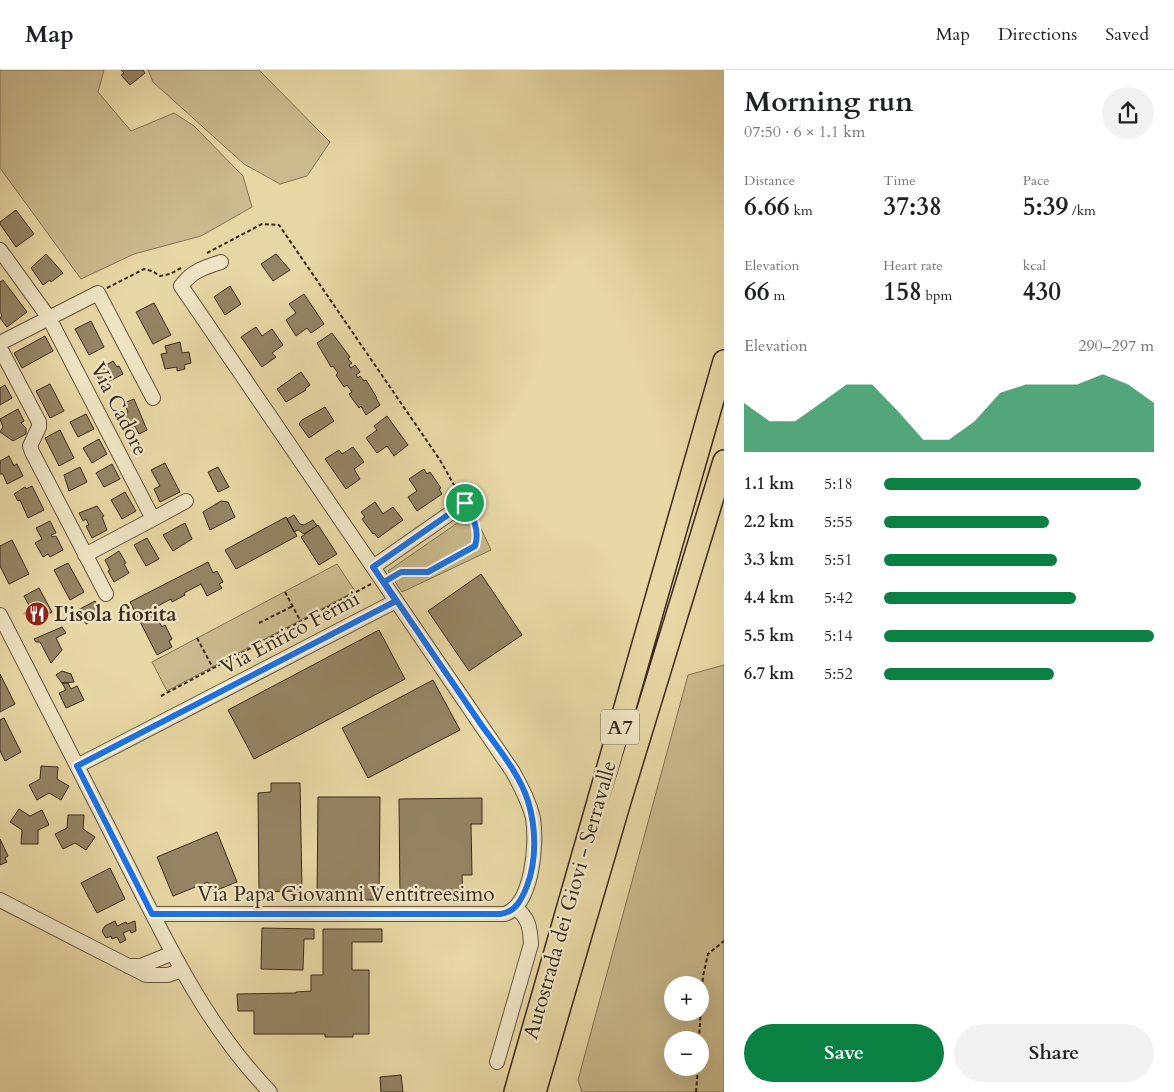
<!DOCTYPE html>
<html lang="en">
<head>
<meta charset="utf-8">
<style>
  :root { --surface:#fff; --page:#f2f2f2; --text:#202124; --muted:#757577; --line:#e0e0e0; --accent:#0b8043 }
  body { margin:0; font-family:Cardo,serif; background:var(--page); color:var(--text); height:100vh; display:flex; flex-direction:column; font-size:19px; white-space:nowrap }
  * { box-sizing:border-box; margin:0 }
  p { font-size:16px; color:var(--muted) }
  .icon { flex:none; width:28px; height:28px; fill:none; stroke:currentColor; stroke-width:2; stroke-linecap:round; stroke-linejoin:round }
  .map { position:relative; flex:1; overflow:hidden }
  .drawer { display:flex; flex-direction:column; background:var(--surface); width:450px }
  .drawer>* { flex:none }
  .controls { position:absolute; left:664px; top:906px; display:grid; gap:10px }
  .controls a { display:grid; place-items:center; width:45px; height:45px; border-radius:50%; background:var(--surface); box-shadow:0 5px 20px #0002; font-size:25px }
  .pin { position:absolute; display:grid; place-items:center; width:42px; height:42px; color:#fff; margin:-21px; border:2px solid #fff; border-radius:50%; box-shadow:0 1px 5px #0007 }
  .round { display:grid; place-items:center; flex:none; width:52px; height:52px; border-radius:26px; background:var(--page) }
  .head { display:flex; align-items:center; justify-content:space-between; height:85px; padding:0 20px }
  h1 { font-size:28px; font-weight:700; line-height:38px }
  .metrics { display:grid; grid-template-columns:repeat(3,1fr); gap:8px; height:85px; padding:5px 20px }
  .metrics div { display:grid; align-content:center }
  .metrics b { font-size:25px; font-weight:700 }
  .metrics small { font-size:14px; font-weight:400 }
  .metrics p { font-size:14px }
  .chart { height:140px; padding:10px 20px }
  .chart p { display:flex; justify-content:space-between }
  .chart svg { width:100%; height:90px; margin-top:5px; fill:var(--accent); opacity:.7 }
  .action { display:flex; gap:10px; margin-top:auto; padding:10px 20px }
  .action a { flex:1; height:58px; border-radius:30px; background:var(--accent); color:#fff; font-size:20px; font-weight:700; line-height:58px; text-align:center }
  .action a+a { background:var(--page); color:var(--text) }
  ul { padding:0 20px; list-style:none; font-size:16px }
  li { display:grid; grid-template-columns:80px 60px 1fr; align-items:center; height:38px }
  li i { height:12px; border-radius:6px; background:var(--accent) }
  header { display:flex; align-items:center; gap:30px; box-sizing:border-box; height:70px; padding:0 25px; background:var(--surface); border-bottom:1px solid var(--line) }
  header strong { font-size:24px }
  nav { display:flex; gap:28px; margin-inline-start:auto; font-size:18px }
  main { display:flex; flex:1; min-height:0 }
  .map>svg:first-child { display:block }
  .green { fill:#caba8d; stroke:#827254; fill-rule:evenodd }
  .building { fill:#948463; stroke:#3b2a1c }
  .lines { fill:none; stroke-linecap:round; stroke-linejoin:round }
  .minor-casing { stroke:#66553e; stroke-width:16 }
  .highway-casing { stroke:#3b2a1c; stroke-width:24 }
  .path { stroke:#3b2a1c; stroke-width:2; stroke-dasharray:4 2.5; stroke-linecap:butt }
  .minor { stroke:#efe5c4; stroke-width:14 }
  .highway { stroke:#e7d7a4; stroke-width:21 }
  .route-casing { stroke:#fff; stroke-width:10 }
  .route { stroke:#1a73e8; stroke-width:6 }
  .labels { text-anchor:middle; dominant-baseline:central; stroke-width:4.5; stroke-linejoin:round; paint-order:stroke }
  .shield { fill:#efe5c4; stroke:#71624e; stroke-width:1 }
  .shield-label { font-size:20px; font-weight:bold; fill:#3b2a1c }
  .street-label { font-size:21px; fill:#3b2a1c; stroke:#efe5c4 }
  .poi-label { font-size:21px; font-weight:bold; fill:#3b2a1c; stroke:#efe5c4; text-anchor:start }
</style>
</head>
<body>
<header>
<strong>Map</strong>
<nav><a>Map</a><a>Directions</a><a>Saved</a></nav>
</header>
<main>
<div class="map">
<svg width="724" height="1022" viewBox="0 0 724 1022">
  <rect width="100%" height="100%" fill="#e7d7a4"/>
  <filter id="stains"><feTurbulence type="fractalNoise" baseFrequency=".004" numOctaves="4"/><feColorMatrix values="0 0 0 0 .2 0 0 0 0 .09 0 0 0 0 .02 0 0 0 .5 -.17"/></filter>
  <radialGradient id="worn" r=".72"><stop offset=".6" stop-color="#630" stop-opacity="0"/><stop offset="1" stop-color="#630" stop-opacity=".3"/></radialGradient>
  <path class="green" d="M0,0h104l-6,22 33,39 43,-18 20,13 49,50 9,31 -51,29 -67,18 -53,25 -81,-111z
    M148,0h111l71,72 -23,34 -27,8 -36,-20 -91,-82z
    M463,420l28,60 -89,42 -14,-21 78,-54 -13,-20z
    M337,494l18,27 -188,100 -15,-29z
    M724,595v427h-142l-4,-12 110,-405zM672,915h28v27h-28zM672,970h28v28h-28z"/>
  <path class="building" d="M121,0h22l2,3 -15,12 -9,-10 3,-2z
    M16,140l18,24 -18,13 -16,-23v-2z
    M46,184l17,19 -12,9 -1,-2 -7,5 -12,-17z
    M276,184l14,16 -17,11 -12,-17z
    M3,210l24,32 -20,15 -7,-9 2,-3 -2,-3v-30z
    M230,216l11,18 -16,11 -11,-18z
    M304,224l20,30 -13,9 -4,-5 -11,8 -10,-16 10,-7 -7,-9z
    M154,233l17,32 -18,9 -17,-32z
    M91,251l13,26 -15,8 -14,-26z
    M256,257l6,9 10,-7 11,16 -11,8 4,4 -14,10 -21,-30z
    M332,263l18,24 -2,2 4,4 -3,2 2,3 4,-3 5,7 -4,3 2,3 2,-2 4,5 2,-1 11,18h-1l4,7 -14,10 -5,-9 -2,2 -10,-14 3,-2 -5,-7 -3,2 -8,-12 2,-2 -5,-7 -2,1 -14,-24z
    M45,266l8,15 -31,17 -8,-15z
    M180,272l2,11 7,-1 2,11 -7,2 1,4 -8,2v-4l-12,2 -4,-15 6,-1 -2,-7z
    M113,291l4,6 2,-1 4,8 -21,11 -7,-13z
    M301,302l9,13 -5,4 1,1 -20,12 -9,-13z
    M50,314l14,27 -14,7 -14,-27z
    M5,315l7,13 -12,7v-17z
    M134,329l13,31 -8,4 -4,-8 -5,2 -7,-13 5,-3 -4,-9z
    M325,337l9,14 -25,17 -10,-14 3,-4z
    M18,339l6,12 -3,2 5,5v6l-13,7 -13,-9 3,-5 -3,-8z
    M86,344l8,15 -16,8 -8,-15z
    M387,346l21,29 -14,11 -7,-10 -10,7 -11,-15 11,-8 -3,-4z
    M60,360l14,28 -15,8 -14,-28z
    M99,369l8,15 -15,9 -9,-15z
    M353,377l11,15 -10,7 6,10 -14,10 -21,-30 14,-9 3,4z
    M9,386l5,10 3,-2 6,12 -16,8 -4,-10h-3v-13z
    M165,393l15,29 -20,10 -6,-13 6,-3 -9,-16z
    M112,394l8,15 -16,8 -8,-14z
    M80,397l7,15 -18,9 -5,-16z
    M218,397l11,20 -11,5 -10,-20z
    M424,399l3,5 3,-2 11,16 -2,1 3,5 -25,17 -9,-14 9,-6 -8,-12z
    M32,416l12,24 -16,8 -8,-18 -2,1 -4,-7 11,-7 1,2z
    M125,422l11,19 -14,8 -11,-19z
    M221,431l7,1 7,15 -25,13 -7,-18z
    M375,432l8,12 10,-7 10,13 -25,18 -4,-5 -1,1 -11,-15 3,-2 -4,-5z
    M97,436l7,10 -2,1 5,13 -15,8 -6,-12 3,-1 -3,-6 -3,2 -4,-8z
    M294,445l6,9 4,1 9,-5 4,6 -13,8 -6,-4 -4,2 -7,-13z
    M286,447l11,19 -61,33 -11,-19z
    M50,451l6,12 -5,2 1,2 4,-1 7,14 -13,7 -2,-3 -5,3 -8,-14 7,-4 -6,-11z
    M185,453l7,16 -19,12 -10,-16z
    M318,455l19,29 -18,11 -18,-28z
    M147,468l12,21 -13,7 -12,-21z
    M12,470l17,34 -20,10 -9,-18v-20z
    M119,481l7,12 -2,1 5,9 -15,9 -6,-11 2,-1 -5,-10z
    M208,492l5,11 4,-2 6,11 -4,2 3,4 -15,8 -6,-12 -17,9 1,2 -13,7 -1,-3 -19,10 10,18 3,-2 7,14 -3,2 3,6 -15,8 -27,-53z
    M68,493l16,29 -14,8 -16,-30z
    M481,504l41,61 -53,36 -41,-60z
    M39,518l13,24 -20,11 -4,-8 -2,1 -2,-3 7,-4 -7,-13z
    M95,531l8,14 -17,9 -8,-14z
    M62,557l4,6 -10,5 6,12 -11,13 -11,-21h-4l-2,-3z
    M379,560l26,49 -151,80 -26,-49z
    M62,601l9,3 3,8 -12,1 -6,-8z
    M0,604l15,30 -15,8z
    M433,610l27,50 -92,48 -26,-50z
    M62,613h6l3,6 6,-3 7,14 -18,8 -7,-15 7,-3z
    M4,648l17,34 -16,9 -5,-10v-31z
    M41,696l17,1 -1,12 12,7 -8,14 -12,-7 -12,7 -8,-15 11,-6z
    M271,713h29l2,108 -43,1 -1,-99 13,-1z
    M318,727h62l-1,103h-62z
    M482,728v26h-11l1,51h-10l1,25h-63l-1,-101z
    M19,739l11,7 12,-6 7,15 -11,5v14h-17l1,-14 -12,-8z
    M68,745h16l-1,14 12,8 -9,13 -11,-7 -12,6 -8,-15 12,-6z
    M217,762l20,50 -25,10 -4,-10 -35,14 -16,-39z
    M0,769l8,17 -3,2 2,4 -7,3z
    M110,798l15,31 -28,14 -16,-30z
    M115,851l2,5 9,-4 1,2 8,-3 1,10 -5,2 -1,-3 -7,3 3,7 -6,3 -3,-6 -5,2 -1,-3 -5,2 -4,-7 3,-5z
    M262,858l52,1v10h-10l-1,31 -42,-1z
    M323,859h59v13h-30v28h17v64h-16v3h-28v-3h-71v-23h-16l-1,-17 59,-1v-1l15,-1v-16h12z
    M401,1005l2,17h-22l-1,-15z"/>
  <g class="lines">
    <defs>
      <path id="minor" d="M0,180l49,68 104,201 -68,36
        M0,273l98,-50 55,105
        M0,278l39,74v5l-9,19 2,6 74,142
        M153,449l33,-18
        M373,497l92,-64
        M0,545c41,81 83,162 124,243 42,83 81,167 146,234
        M77,696l319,-165
        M0,830l146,75h22l14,-5
        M153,844h352c28,-10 32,-71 28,-96 -4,-17 -12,-31 -20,-46l-332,-486c11,-15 24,-19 40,-24
        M128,896h13l32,-13
        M497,992l34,-118c-1,-16 -2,-27 -16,-36"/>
      <path id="highway" d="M515,1022l209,-731
        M535,1022l86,-294 103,-337"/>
    </defs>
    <use href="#minor" class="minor-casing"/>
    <use href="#highway" class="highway-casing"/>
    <path class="path" d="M207,183l55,-29 17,1 161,235 19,34
      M107,218l37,-19 8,2 8,5 10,-2 11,-6
      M393,507l8,-5h27l47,-26 3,-9 -8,-24
      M285,522l16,30
      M259,553l34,-17
      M197,568l16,30
      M161,626l210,-112
      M699,970l4,-64 5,-22 16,-13
      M696,1022l2,-24"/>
    <use href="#minor" class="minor"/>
    <use href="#highway" class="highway"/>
  </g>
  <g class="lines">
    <defs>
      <path id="route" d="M465,433l-92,64 23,34 -319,165 75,148h348c15,-1 22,-15 27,-28 10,-26 9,-59 1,-85 -9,-28 -31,-54 -48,-78 -32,-47 -64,-94 -96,-141l17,-10h27l47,-26c5,-16 -2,-29 -10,-43"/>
    </defs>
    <use href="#route" class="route-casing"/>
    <use href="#route" class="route"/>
  </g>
  <defs>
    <symbol id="restaurant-disc" viewBox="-11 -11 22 22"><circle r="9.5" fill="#8f2418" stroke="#efe5c4"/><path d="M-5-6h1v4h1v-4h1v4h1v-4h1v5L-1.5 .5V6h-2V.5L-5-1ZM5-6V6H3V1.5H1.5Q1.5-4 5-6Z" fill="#fff"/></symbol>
  </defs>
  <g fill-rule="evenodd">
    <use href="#restaurant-disc" x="23" y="530" width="28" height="28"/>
  </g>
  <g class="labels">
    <rect class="shield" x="601" y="639.5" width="38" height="35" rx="4"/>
    <g class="shield-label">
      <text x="620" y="657">A7</text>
    </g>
    <g class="street-label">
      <text transform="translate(119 339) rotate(63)">Via Cadore</text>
      <text transform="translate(290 563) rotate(-28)">Via Enrico Fermi</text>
      <text x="346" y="824">Via Papa Giovanni Ventitreesimo</text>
      <text transform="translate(570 830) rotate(-74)">Autostrada dei Giovi - Serravalle</text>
    </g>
    <g class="poi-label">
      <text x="54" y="544">L'isola fiorita</text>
    </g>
  </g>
  <rect width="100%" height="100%" filter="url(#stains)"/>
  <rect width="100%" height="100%" fill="url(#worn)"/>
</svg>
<div class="controls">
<a>+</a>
<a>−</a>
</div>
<div class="pin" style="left:465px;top:433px;background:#1e9e55"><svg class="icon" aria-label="arrive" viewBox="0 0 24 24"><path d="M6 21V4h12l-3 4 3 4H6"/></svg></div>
</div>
<section class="drawer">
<div class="head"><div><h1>Morning run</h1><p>07:50 · 6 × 1.1 km</p></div><a class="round"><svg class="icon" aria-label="share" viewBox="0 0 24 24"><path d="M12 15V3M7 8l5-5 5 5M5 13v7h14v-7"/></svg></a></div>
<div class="metrics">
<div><p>Distance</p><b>6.66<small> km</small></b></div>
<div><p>Time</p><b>37:38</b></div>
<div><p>Pace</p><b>5:39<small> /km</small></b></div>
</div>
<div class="metrics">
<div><p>Elevation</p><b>66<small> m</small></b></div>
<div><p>Heart rate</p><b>158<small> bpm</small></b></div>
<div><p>kcal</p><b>430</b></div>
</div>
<div class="chart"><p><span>Elevation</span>290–297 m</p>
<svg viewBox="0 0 160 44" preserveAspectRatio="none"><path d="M0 44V20L10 29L20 29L30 20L40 11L50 11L60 24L70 38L80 38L90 29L100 15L110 11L120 11L130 11L140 6L150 11L160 20V44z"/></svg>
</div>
<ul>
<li><b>1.1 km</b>5:18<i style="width:95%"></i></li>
<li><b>2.2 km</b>5:55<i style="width:61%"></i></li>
<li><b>3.3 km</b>5:51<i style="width:64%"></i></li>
<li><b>4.4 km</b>5:42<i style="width:71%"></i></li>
<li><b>5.5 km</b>5:14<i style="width:100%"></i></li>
<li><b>6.7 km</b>5:52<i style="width:63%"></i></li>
</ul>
<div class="action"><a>Save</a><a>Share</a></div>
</section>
</main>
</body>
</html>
